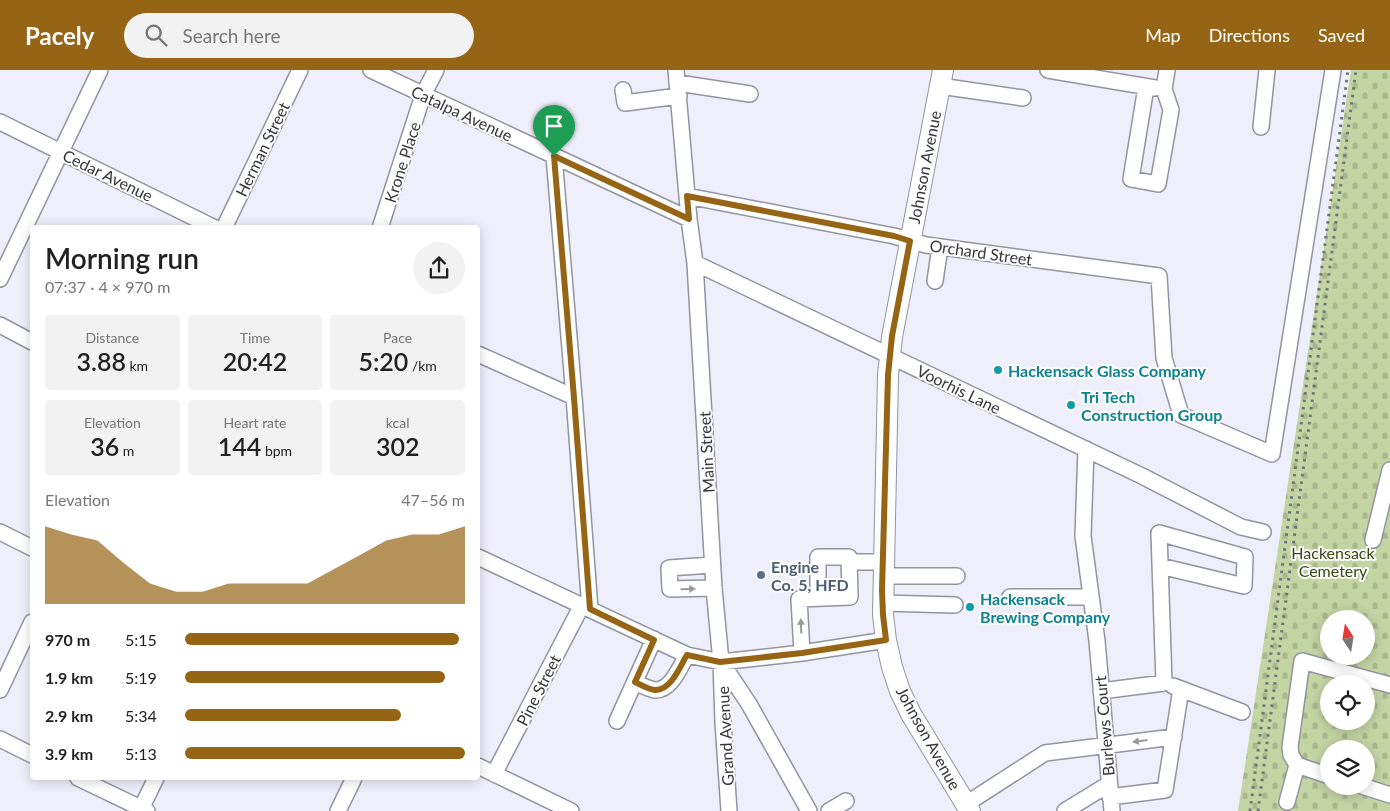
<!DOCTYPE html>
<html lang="en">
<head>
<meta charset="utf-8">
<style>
  :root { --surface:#fff; --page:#f2f2f2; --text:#222; --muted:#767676; --accent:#956415 }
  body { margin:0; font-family:Lato,sans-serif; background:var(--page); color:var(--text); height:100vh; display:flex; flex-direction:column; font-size:19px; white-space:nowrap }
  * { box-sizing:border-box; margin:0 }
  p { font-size:16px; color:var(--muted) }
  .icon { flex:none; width:28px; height:28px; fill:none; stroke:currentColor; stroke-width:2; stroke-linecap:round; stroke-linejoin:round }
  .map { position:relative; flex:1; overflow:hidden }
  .panel { position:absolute; left:30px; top:155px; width:450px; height:555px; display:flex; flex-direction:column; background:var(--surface); border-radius:5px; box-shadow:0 2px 12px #0003 }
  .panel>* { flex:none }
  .needle { width:32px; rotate:348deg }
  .buttons { position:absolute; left:1320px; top:540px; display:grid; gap:10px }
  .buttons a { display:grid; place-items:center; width:55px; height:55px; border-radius:50%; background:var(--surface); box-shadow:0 2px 12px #0003; font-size:25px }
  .pin { position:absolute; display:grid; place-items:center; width:42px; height:42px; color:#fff; margin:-51px -21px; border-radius:50% 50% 50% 0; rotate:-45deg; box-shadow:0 0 5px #0007 }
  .pin .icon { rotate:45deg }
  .round { display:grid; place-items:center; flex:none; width:52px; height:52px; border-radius:26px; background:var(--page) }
  .overview { display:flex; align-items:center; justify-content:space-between; height:85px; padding:0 15px }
  h1 { font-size:28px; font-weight:600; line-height:38px }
  .metrics { display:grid; grid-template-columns:repeat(3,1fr); gap:8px; height:85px; padding:5px 15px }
  .metrics div { display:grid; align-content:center; border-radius:5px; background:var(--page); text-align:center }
  .metrics b { font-size:25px; font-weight:600 }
  .metrics small { font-size:14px; font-weight:400 }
  .metrics p { font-size:14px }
  .chart { height:140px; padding:10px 15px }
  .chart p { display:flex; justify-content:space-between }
  .chart svg { width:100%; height:90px; margin-top:5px; fill:var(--accent); opacity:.7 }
  ul { padding:0 15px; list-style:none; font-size:16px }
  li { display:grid; grid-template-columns:80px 60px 1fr; align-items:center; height:38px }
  li i { height:12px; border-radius:6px; background:var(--accent) }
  header { display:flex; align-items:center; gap:30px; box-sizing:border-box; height:70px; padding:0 25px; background:var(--accent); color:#fff }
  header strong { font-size:24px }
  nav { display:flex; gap:28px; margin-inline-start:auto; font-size:18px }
  .search { width:350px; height:45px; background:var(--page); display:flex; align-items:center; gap:12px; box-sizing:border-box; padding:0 18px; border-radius:28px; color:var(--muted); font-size:19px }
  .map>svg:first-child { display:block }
  .cemetery { fill:url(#cemetery-stones); fill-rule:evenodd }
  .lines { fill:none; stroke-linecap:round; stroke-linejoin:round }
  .minor-casing { stroke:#92949f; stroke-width:18 }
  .major-casing { stroke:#92949f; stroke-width:22 }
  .minor { stroke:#fff; stroke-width:15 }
  .major { stroke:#fff; stroke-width:20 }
  .rail { stroke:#72727a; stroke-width:3; stroke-dasharray:2.5 5; stroke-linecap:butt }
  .oneway { fill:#9a9a9d }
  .route-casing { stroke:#fff; stroke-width:10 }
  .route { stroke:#956415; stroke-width:6 }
  .culture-dot { fill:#0f9aa8; stroke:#fdfdfd; stroke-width:2 }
  .service-dot { fill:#5c6f8a; stroke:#fdfdfd; stroke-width:2 }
  .labels { text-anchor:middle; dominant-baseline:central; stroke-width:4; stroke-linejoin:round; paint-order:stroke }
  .street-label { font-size:16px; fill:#36363b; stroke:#fdfdfd }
  .culture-label { font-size:16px; font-weight:bold; fill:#0d838f; stroke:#fdfdfd; text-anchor:start }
  .park-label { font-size:16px; fill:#3a4810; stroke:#fdfdfd }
  .service-label { font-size:16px; font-weight:bold; fill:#4e5e75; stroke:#fdfdfd; text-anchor:start }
</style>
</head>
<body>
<header>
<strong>Pacely</strong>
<div class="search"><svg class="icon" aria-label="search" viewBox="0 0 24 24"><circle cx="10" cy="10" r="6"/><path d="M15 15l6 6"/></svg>Search here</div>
<nav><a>Map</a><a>Directions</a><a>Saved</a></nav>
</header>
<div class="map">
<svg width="1390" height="741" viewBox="0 0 1390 741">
  <defs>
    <pattern id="cemetery-stones" width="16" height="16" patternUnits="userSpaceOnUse" patternTransform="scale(1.25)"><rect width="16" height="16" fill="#c4d4a3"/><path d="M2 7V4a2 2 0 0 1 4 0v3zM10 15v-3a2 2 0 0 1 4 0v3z" fill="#a9b78d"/></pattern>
  </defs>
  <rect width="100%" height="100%" fill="#eeeffb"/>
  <path class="cemetery" d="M1351,0h39v741h-152zM1329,549h37v37h-37zM1329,614h37v37h-37zM1329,679h37v37h-37z"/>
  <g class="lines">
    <defs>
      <path id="minor" d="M371,0l318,149
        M676,0l13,149 6,44 19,325 7,74 2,60 6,89
        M1048,0l107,18
        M678,13l72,11
        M940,16l83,12
        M1146,17l-15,92 27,5 13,-74 -7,-21 3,-19
        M623,20l2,13 54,-7
        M0,52l215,106
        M1261,57l6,-57
        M554,86l20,241 16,212
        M687,126l207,40 32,9 233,31 5,82 17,57 91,39 61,-384
        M224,158l76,-158
        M380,158l43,-133 13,-25
        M695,193l447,213 99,51 22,5
        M0,209l100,-209
        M935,211l5,-34
        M0,255l32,17
        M478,284l96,43
        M1086,379l-3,87 14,105 15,170
        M0,462l32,16
        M1373,470l17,-70
        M478,487l209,98 34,7 81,-9 84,-13
        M849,492h35
        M712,495l-43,3 1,21 44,-1
        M883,506h74
        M1010,527h81
        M883,533l72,2
        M802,583l-3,-54 51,-2 -1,-40h-31v40
        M721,592l28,42 60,107
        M635,612c6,3 13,7 20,8 16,1 25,-23 32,-35
        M1173,616l69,26
        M0,620l32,-68
        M1101,621l63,-8 -5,-150 86,24 -1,29 -84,-20
        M617,651l37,-82
        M0,669l32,16
        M1297,695l32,11
        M478,696l93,45
        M494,704l88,-169
        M78,708l69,33
        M1362,716l28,9
        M1110,727l55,-7 16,-101
        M1287,732l10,-37 -6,-10 -1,-8 12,-86 88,24
        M966,734l79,-51 129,-16
        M140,741l16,-33
        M338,741l16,-33
        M829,741l17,-10
        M1065,741l44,-27"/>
      <path id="major" d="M943,0l-51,267 -4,38 -5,240 3,25 6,27 8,24 11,23 59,97"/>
    </defs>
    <use href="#minor" class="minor-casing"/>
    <use href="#major" class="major-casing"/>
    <use href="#minor" class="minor"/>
    <use href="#major" class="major"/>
    <path class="rail" d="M1250,741l98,-741
      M1258,741l98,-741"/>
  </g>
  <defs><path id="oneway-solid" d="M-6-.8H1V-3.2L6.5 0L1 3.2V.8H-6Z" transform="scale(1.25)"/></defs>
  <g class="oneway">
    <use href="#oneway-solid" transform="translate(688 519) rotate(-2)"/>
    <use href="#oneway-solid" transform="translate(801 556) rotate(-92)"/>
    <use href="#oneway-solid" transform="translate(1140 671) rotate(173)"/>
  </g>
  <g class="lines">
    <defs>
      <path id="route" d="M554,86l135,63 -2,-23 207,40 16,5 -18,95 -4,39 -6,215 1,25 3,25 -84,13 -82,9 -33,-7c-7,11 -16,36 -32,35 -7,-1 -14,-5 -20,-8l19,-42 -64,-31 -16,-211z"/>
    </defs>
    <use href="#route" class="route-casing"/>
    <use href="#route" class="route"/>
  </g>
  <g class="culture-dot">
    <circle cx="998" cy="300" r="5"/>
    <circle cx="1071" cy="335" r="5"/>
    <circle cx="970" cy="537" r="5"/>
  </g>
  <circle class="service-dot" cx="761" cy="505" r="5"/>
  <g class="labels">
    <g class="street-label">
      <text transform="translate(462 43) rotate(25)">Catalpa Avenue</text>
      <text transform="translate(262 79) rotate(-64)">Herman Street</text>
      <text transform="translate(402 92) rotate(-72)">Krone Place</text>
      <text transform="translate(924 97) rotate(-79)">Johnson Avenue</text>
      <text transform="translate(108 105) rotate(26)">Cedar Avenue</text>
      <text transform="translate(981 182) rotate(8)">Orchard Street</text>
      <text transform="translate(959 319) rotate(26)">Voorhis Lane</text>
      <text transform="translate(706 382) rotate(-93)">Main Street</text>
      <text transform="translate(538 620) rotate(-63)">Pine Street</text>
      <text transform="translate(1104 656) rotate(-95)">Burlews Court</text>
      <text transform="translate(725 666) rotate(-93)">Grand Avenue</text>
      <text transform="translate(929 668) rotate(61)">Johnson Avenue</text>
    </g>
    <g class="culture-label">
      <text x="1008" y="300">Hackensack Glass Company</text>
      <text x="1081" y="326">Tri Tech<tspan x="1081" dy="18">Construction Group</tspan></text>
      <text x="980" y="528">Hackensack<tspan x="980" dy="18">Brewing Company</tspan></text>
    </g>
    <g class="park-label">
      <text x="1333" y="482">Hackensack<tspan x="1333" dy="18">Cemetery</tspan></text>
    </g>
    <g class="service-label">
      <text x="771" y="496">Engine<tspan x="771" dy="18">Co. 5, HFD</tspan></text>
    </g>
  </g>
</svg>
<div class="buttons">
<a><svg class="needle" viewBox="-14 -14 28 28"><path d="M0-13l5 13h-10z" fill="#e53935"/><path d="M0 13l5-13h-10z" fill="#767676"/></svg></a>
<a><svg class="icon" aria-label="locate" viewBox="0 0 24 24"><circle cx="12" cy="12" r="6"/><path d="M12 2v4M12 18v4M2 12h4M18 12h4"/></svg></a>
<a><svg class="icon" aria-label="layers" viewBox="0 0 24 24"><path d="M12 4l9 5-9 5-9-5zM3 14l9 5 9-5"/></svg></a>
</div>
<div class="pin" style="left:554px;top:86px;background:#1e9e55"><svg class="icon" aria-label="arrive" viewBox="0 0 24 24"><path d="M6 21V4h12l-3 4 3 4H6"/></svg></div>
<section class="panel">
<div class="overview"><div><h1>Morning run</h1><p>07:37 · 4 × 970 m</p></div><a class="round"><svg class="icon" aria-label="share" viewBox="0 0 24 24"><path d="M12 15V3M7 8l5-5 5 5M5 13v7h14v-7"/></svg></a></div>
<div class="metrics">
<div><p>Distance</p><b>3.88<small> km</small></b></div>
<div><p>Time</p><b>20:42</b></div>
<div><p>Pace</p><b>5:20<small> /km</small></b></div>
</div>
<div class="metrics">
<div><p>Elevation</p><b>36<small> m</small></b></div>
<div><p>Heart rate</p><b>144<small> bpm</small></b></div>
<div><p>kcal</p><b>302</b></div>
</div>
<div class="chart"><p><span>Elevation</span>47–56 m</p>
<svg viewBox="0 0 160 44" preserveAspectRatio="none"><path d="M0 44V6L10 10L20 13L30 24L40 34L50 38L60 38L70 34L80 34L90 34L100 34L110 27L120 20L130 13L140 10L150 10L160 6V44z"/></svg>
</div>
<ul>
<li><b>970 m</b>5:15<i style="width:98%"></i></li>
<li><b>1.9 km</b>5:19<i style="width:93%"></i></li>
<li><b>2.9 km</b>5:34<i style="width:77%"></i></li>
<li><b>3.9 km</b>5:13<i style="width:100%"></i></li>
</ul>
</section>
</div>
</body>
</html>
